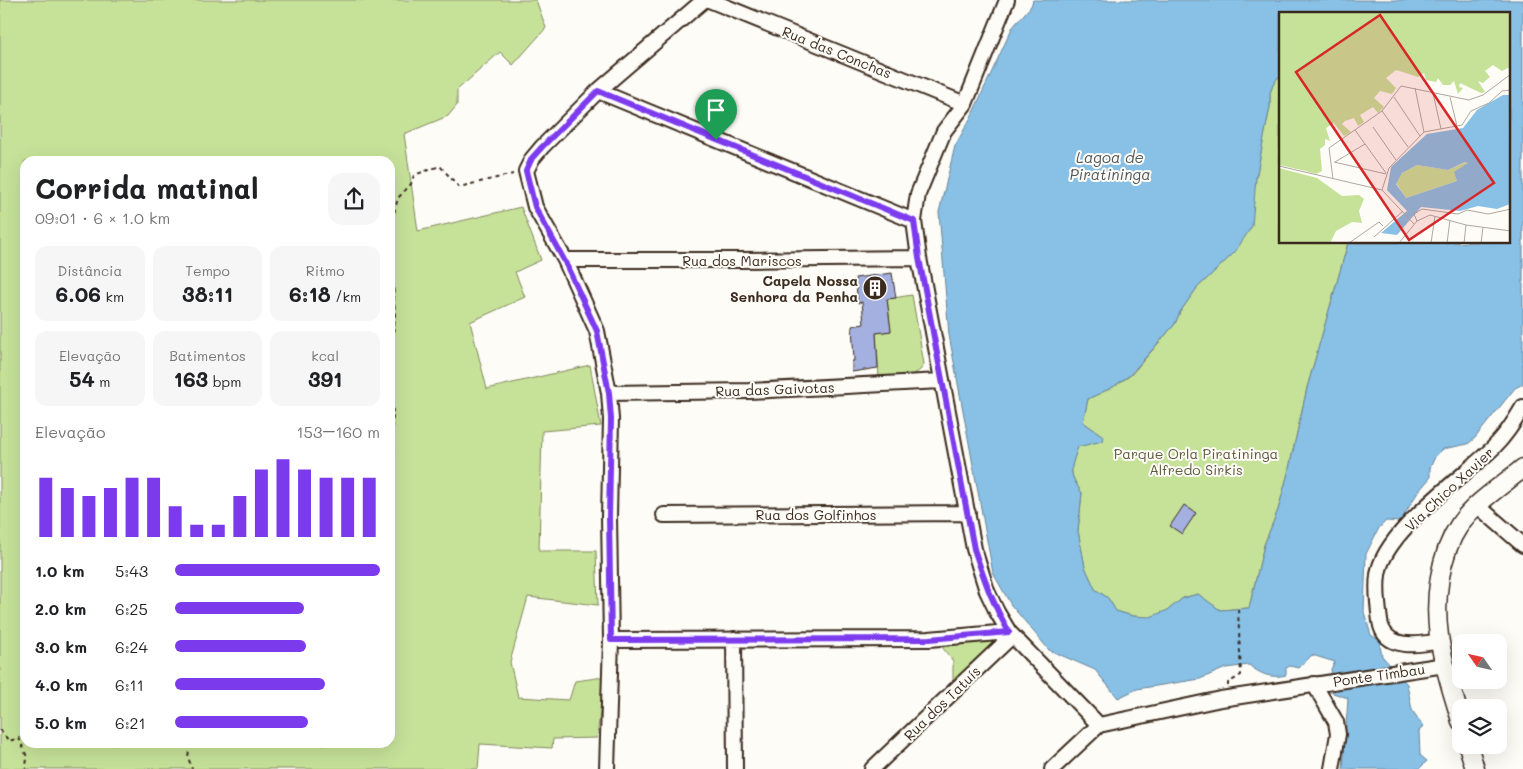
<!DOCTYPE html>
<html lang="pt">
<head>
<meta charset="utf-8">
<style>
  :root { --surface:#fff; --page:#f6f6f6; --text:#202124; --muted:#757577; --accent:#7c3aed }
  body { margin:0; font-family:Mali,sans-serif; background:var(--page); color:var(--text); height:100vh; display:flex; flex-direction:column; font-size:19px; white-space:nowrap }
  * { box-sizing:border-box; margin:0 }
  p { font-size:16px; color:var(--muted) }
  .icon { flex:none; width:28px; height:28px; fill:none; stroke:currentColor; stroke-width:2; stroke-linecap:round; stroke-linejoin:round }
  .map { position:relative; flex:1; overflow:hidden }
  .details { position:absolute; left:20px; top:156px; width:375px; height:592px; display:flex; flex-direction:column; background:var(--surface); border-radius:15px; box-shadow:0 5px 20px #0002 }
  .details>* { flex:none }
  .needle { width:32px; rotate:304deg }
  .fabs { position:absolute; left:1452px; top:634px; display:grid; gap:10px }
  .fabs a { display:grid; place-items:center; width:55px; height:55px; border-radius:10px; background:var(--surface); box-shadow:0 5px 20px #0002; font-size:25px }
  .pin { position:absolute; display:grid; place-items:center; width:42px; height:42px; color:#fff; margin:-51px -21px; border-radius:50% 50% 50% 0; rotate:-45deg; box-shadow:0 0 5px #0007 }
  .pin .icon { rotate:45deg }
  .round { display:grid; place-items:center; flex:none; width:52px; height:52px; border-radius:15px; background:var(--page) }
  .overview { display:flex; align-items:center; justify-content:space-between; height:85px; padding:0 15px }
  h1 { font-size:28px; font-weight:700; line-height:38px }
  .figures { display:grid; grid-template-columns:repeat(3,1fr); gap:8px; height:85px; padding:5px 15px }
  .figures div { display:grid; align-content:center; border-radius:12px; background:var(--page); text-align:center }
  .figures b { font-size:21px; font-weight:700 }
  .figures small { font-size:14px; font-weight:400 }
  .figures p { font-size:14px }
  .chart { height:140px; padding:10px 15px }
  .chart p { display:flex; justify-content:space-between }
  .chart svg { width:100%; height:90px; margin-top:5px; stroke:var(--accent); stroke-width:6 }
  ul { padding:0 15px; list-style:none; font-size:16px }
  li { display:grid; grid-template-columns:80px 60px 1fr; align-items:center; height:38px }
  li i { height:12px; border-radius:6px; background:var(--accent) }
  .map>svg:first-child { display:block }
  .green { fill:#c6e299; stroke:#80865c; fill-rule:evenodd }
  .water { fill:#88c0e6; stroke:#698496; fill-rule:evenodd }
  .building { fill:#a4b0e0; stroke:#3b2a1e }
  .lines { fill:none; stroke-linecap:round; stroke-linejoin:round }
  .minor-casing { stroke:#3b2a1e; stroke-width:18 }
  .tertiary-casing { stroke:#3b2a1e; stroke-width:21 }
  .path { stroke:#3b2a1e; stroke-width:2; stroke-dasharray:4 4; stroke-linecap:butt }
  .minor { stroke:#fdfcf7; stroke-width:14 }
  .tertiary { stroke:#fdfcf7; stroke-width:18 }
  .route-casing { stroke:#fff; stroke-width:10 }
  .route { stroke:#7c3aed; stroke-width:6 }
  .labels { text-anchor:middle; dominant-baseline:central; stroke-width:4; stroke-linejoin:round; paint-order:stroke }
  .street-label { font-size:14px; fill:#3b2a1e; stroke:#fdfcf7 }
  .poi-label { font-size:14px; font-weight:bold; fill:#3b2a1e; stroke:#fdfcf7; text-anchor:end }
  .park-label { font-size:14px; fill:#5e583d; stroke:#fdfcf7 }
  .water-label { font-size:15px; font-style:italic; fill:#52575a; stroke:#fdfcf7 }
  .inset-road { fill:none; stroke:#afa8a0; stroke-width:1 }
  .view { fill:#d62828; fill-opacity:0.15; stroke:#d62828; stroke-width:2.5 }
  .inset-edge { fill:none; stroke:#3b2a1e; stroke-width:2.5 }
</style>
</head>
<body>
<div class="map">
<svg width="1523" height="769" viewBox="0 0 1523 769">
  <rect width="100%" height="100%" fill="#fdfcf7"/>
  <filter id="ink" filterUnits="userSpaceOnUse"><feTurbulence type="fractalNoise" baseFrequency=".02" numOctaves="2"/><feDisplacementMap in="SourceGraphic" scale="10" xChannelSelector="R" yChannelSelector="G"/><feConvolveMatrix kernelMatrix="1 2 1 2 8 2 1 2 1" color-interpolation-filters="sRGB"/></filter>
  <g filter="url(#ink)">
    <path class="green" d="M0,0h536l10,28 -33,37 -13,-13 -43,38v15l-9,11 -44,18 14,97 103,-24 20,53 -26,12 10,25 -55,25 17,67 103,-24 11,61 -59,5 -3,120h57l2,54 -70,-8 -18,65 8,35 51,3 6,-19 29,-4 -7,61 -44,1 -1,9 -72,-4 -2,25h-478zM25,161h365v583h-365z
      M1278,77h2v165l68,1 -41,145 -19,85 -10,37 -14,35 -15,63 -29,2 -22,-16 -15,4 -15,12 -18,8 -17,-2 -17,-5 -8,-13 -13,-9 -10,-22 -7,-36 4,-38c-14,-21 -12,-23 -4,-47l24,-5 1,-5 -20,-14 5,-23 25,-12 18,-12 44,-51 5,-12 17,-24 38,-36 21,-74 14,-71v-14l3,-8z
      M912,295l12,69c-6,16 -31,12 -45,13l-3,-44 15,-2 -4,-32z
      M988,639l4,3 1,3 -40,36v-20l-11,-14z"/>
    <path class="water" d="M1033,0h490v384l-8,4 -40,50 -7,6 -25,5 -8,8 -5,11v10l-12,14 -18,30 -14,-1 -7,7 -13,26 -2,58 7,23 11,7 -2,4 2,10 25,28 5,26 11,16 -4,5 1,24 7,6 -8,8h-76l5,-71 -15,-5 -2,-24 4,-7 -23,-7 -13,13 -9,-2 -4,2v7c-15,4 -26,-1 -37,-10l-23,3 -26,11 -63,10 -19,9 -23,-28 -46,-20 -38,-45 -18,-32 -44,-238 -10,-123 16,-66 16,-29 41,-89 19,-22zM1280,14h229v228l-161,1 -41,145 -19,85 -10,37 -14,35 -15,63 -29,2 -22,-16 -15,4 -15,12 -18,7 -17,-1 -17,-5 -8,-13 -13,-9 -10,-22 -7,-36 4,-38c-14,-21 -12,-22 -4,-46l24,-6 1,-5 -20,-14 5,-23 25,-12 17,-12 45,-51 5,-12 17,-24 38,-36 17,-26 4,-48 14,-71v-14l3,-8 5,-8h2z"/>
    <path class="building" d="M892,273l4,25 -9,1 4,32 -15,2 2,35 -26,4v-11h2l-2,-35 12,-2 -2,-22 -4,1 -3,-25z
      M1184,505l12,8 -14,21 -12,-8z"/>
    <g class="lines">
      <defs>
        <path id="minor" d="M709,0l256,104
          M1007,0l-42,104 -21,27 -26,63 -4,27 5,37 55,291 13,42 10,21 12,20 90,93
          M598,91l316,130
          M565,260h175l179,-2
          M609,393l140,-2 192,-10
          M1478,506l45,39
          M664,515l304,-2
          M734,639l1,130
          M611,640l318,-1 80,-7
          M1440,641c-21,4 -56,10 -60,-20 -2,-15 -4,-32 -2,-46 5,-43 86,-98 116,-128 12,-12 21,-26 29,-40
          M1314,684l22,38 2,12 -6,35
          M607,769l4,-129 -2,-123 2,-98 -2,-26 -12,-62 -32,-71 -30,-53 -9,-36 6,-12 10,-12 56,-56 106,-91
          M872,769l140,-133
          M1052,769l47,-44 122,-26 224,-34"/>
        <path id="tertiary" d="M1461,721c-8,-28 -18,-56 -22,-85 -5,-36 0,-81 21,-112 14,-21 43,-39 63,-56
          M1468,745l7,24"/>
      </defs>
      <use href="#minor" class="minor-casing"/>
      <use href="#tertiary" class="tertiary-casing"/>
      <path class="path" d="M390,228l8,-30 13,-14 3,-9 26,-9 19,21 54,-13
        M390,273l3,11 2,32 -5,48 3,52 -3,23
        M390,446l5,6 -5,6
        M1228,686v-3l13,-8 -3,-66
        M0,730l9,11 10,-3 8,19 -1,12
        M190,744l-2,13 4,12"/>
      <use href="#minor" class="minor"/>
      <use href="#tertiary" class="tertiary"/>
    </g>
  </g>
  <g class="lines" filter="url(#ink)">
    <defs>
      <path id="route" d="M598,91l316,130 5,37 55,291c11,32 18,54 35,83l-80,7 -318,1 -2,-123 2,-98 -2,-26 -12,-62 -33,-71 -29,-53 -9,-36 6,-13 10,-11z"/>
    </defs>
    <use href="#route" class="route-casing"/>
    <use href="#route" class="route"/>
  </g>
  <defs>
    <symbol id="building-disc" viewBox="-11 -11 22 22"><circle r="9.5" fill="#3b2a1e" stroke="#fdfcf7"/><path d="M-4-6H4V6H1V3H-1V6H-4ZM-2.5-4.3h1.7v1.8h-1.7ZM.8-4.3h1.7v1.8H.8ZM-2.5-1h1.7V.8h-1.7ZM.8-1h1.7V.8H.8Z" fill="#fff"/></symbol>
  </defs>
  <g fill-rule="evenodd">
    <use href="#building-disc" x="861" y="274" width="28" height="28"/>
  </g>
  <g class="labels">
    <g class="street-label">
      <text transform="translate(837 52) rotate(22)">Rua das Conchas</text>
      <text x="742" y="260">Rua dos Mariscos</text>
      <text transform="translate(775 389) rotate(-2)">Rua das Gaivotas</text>
      <text transform="translate(1449 489) rotate(-43)">Via Chico Xavier</text>
      <text x="816" y="514">Rua dos Golfinhos</text>
      <text transform="translate(1379 675) rotate(-8)">Ponte Timbau</text>
      <text transform="translate(942 703) rotate(-44)">Rua dos Tatuís</text>
    </g>
    <g class="poi-label">
      <text x="858" y="280">Capela Nossa<tspan x="858" dy="16">Senhora da Penha</tspan></text>
    </g>
    <g class="park-label">
      <text x="1196" y="453">Parque Orla Piratininga<tspan x="1196" dy="16">Alfredo Sirkis</tspan></text>
    </g>
    <g class="water-label">
      <text x="1110" y="157">Lagoa de<tspan x="1110" dy="17">Piratininga</tspan></text>
    </g>
  </g>
  <g transform="translate(1279 12)">
    <rect width="231" height="231" fill="#fdfcf7"/>
    <path d="M0,1h231v54l-8,4 -9,-6 -8,6 5,6 -7,6 -5,-2 7,11 -4,1 -21,-10 -1,4 4,1 -5,6 -4,-13 -4,4h-7l-5,-7 -2,4 -10,-2 -2,-7 -6,4 -22,-7 -10,8 10,10 -4,6 -12,-3 -6,7 10,9 -6,6 -5,-6 -13,8 4,7 -6,4 -4,-8 -9,3 -3,3 9,8 -7,4 -10,-13 -8,5 4,13 -5,-2v6l-5,4 2,22 -6,3 -10,-3 -27,-6zM187,150l2,1 -12,13 1,5 -51,17 -10,-15 6,-10 15,-8 31,5zM0,156l38,10 25,18 17,-1 5,4 -5,12 3,12 -10,-1 -16,9 -6,12h-51z" fill="#c6e299"/>
    <path d="M224,83h7v109l-13,5 -19,-3 -18,5 -39,-4 -24,28 -16,-2 26,-22 -20,-21 4,-23 36,-33 36,-6 14,-18zM186,150l3,1 -14,9 3,9 -51,17 -10,-14 6,-11 15,-8 31,5z" fill="#88c0e6" fill-rule="evenodd"/>
    <path class="inset-road" d="M136,76l9,44M154,81l8,36M115,85l26,39M171,85l7,29M103,99l26,36M94,115l23,33M76,118l31,43M55,150l52,12M56,150l30,-18M0,154l103,24 32,34M54,167l-4,-31 53,-37 19,-25 68,14 14,-5 28,-21M103,178l7,-22 35,-36 38,-7 9,-14 18,-8 13,-12 9,-1M138,209l-3,-7 8,-5 36,5 9,-4 21,4 23,-5M95,225l29,-26M70,231l30,-21 4,4M120,231l18,-22 13,-6 36,10 45,6M152,231l4,-27M168,231l3,-23M185,231l2,-18M202,231l2,-16"/>
    <path class="view" d="M101,3l114,168 -85,57 -113,-168z"/>
    <rect width="231" height="231" class="inset-edge"/>
  </g>
</svg>
<div class="fabs">
<a><svg class="needle" viewBox="-14 -14 28 28"><path d="M0-13l5 13h-10z" fill="#e53935"/><path d="M0 13l5-13h-10z" fill="#757577"/></svg></a>
<a><svg class="icon" aria-label="layers" viewBox="0 0 24 24"><path d="M12 4l9 5-9 5-9-5zM3 14l9 5 9-5"/></svg></a>
</div>
<div class="pin" style="left:716px;top:140px;background:#1e9e55"><svg class="icon" aria-label="arrive" viewBox="0 0 24 24"><path d="M6 21V4h12l-3 4 3 4H6"/></svg></div>
<section class="details">
<div class="overview"><div><h1>Corrida matinal</h1><p>09:01 · 6 × 1.0 km</p></div><a class="round"><svg class="icon" aria-label="share" viewBox="0 0 24 24"><path d="M12 15V3M7 8l5-5 5 5M5 13v7h14v-7"/></svg></a></div>
<div class="figures">
<div><p>Distância</p><b>6.06<small> km</small></b></div>
<div><p>Tempo</p><b>38:11</b></div>
<div><p>Ritmo</p><b>6:18<small> /km</small></b></div>
</div>
<div class="figures">
<div><p>Elevação</p><b>54<small> m</small></b></div>
<div><p>Batimentos</p><b>163<small> bpm</small></b></div>
<div><p>kcal</p><b>391</b></div>
</div>
<div class="chart"><p><span>Elevação</span>153–160 m</p>
<svg viewBox="0 0 160 44" preserveAspectRatio="none"><path d="M5 44V15M15 44V20M25 44V24M35 44V20M45 44V15M55 44V15M65 44V29M75 44V38M85 44V38M95 44V24M105 44V11M115 44V6M125 44V11M135 44V15M145 44V15M155 44V15"/></svg>
</div>
<ul>
<li><b>1.0 km</b>5:43<i style="width:100%"></i></li>
<li><b>2.0 km</b>6:25<i style="width:63%"></i></li>
<li><b>3.0 km</b>6:24<i style="width:64%"></i></li>
<li><b>4.0 km</b>6:11<i style="width:73%"></i></li>
<li><b>5.0 km</b>6:21<i style="width:65%"></i></li>
</ul>
</section>
</div>
</body>
</html>
